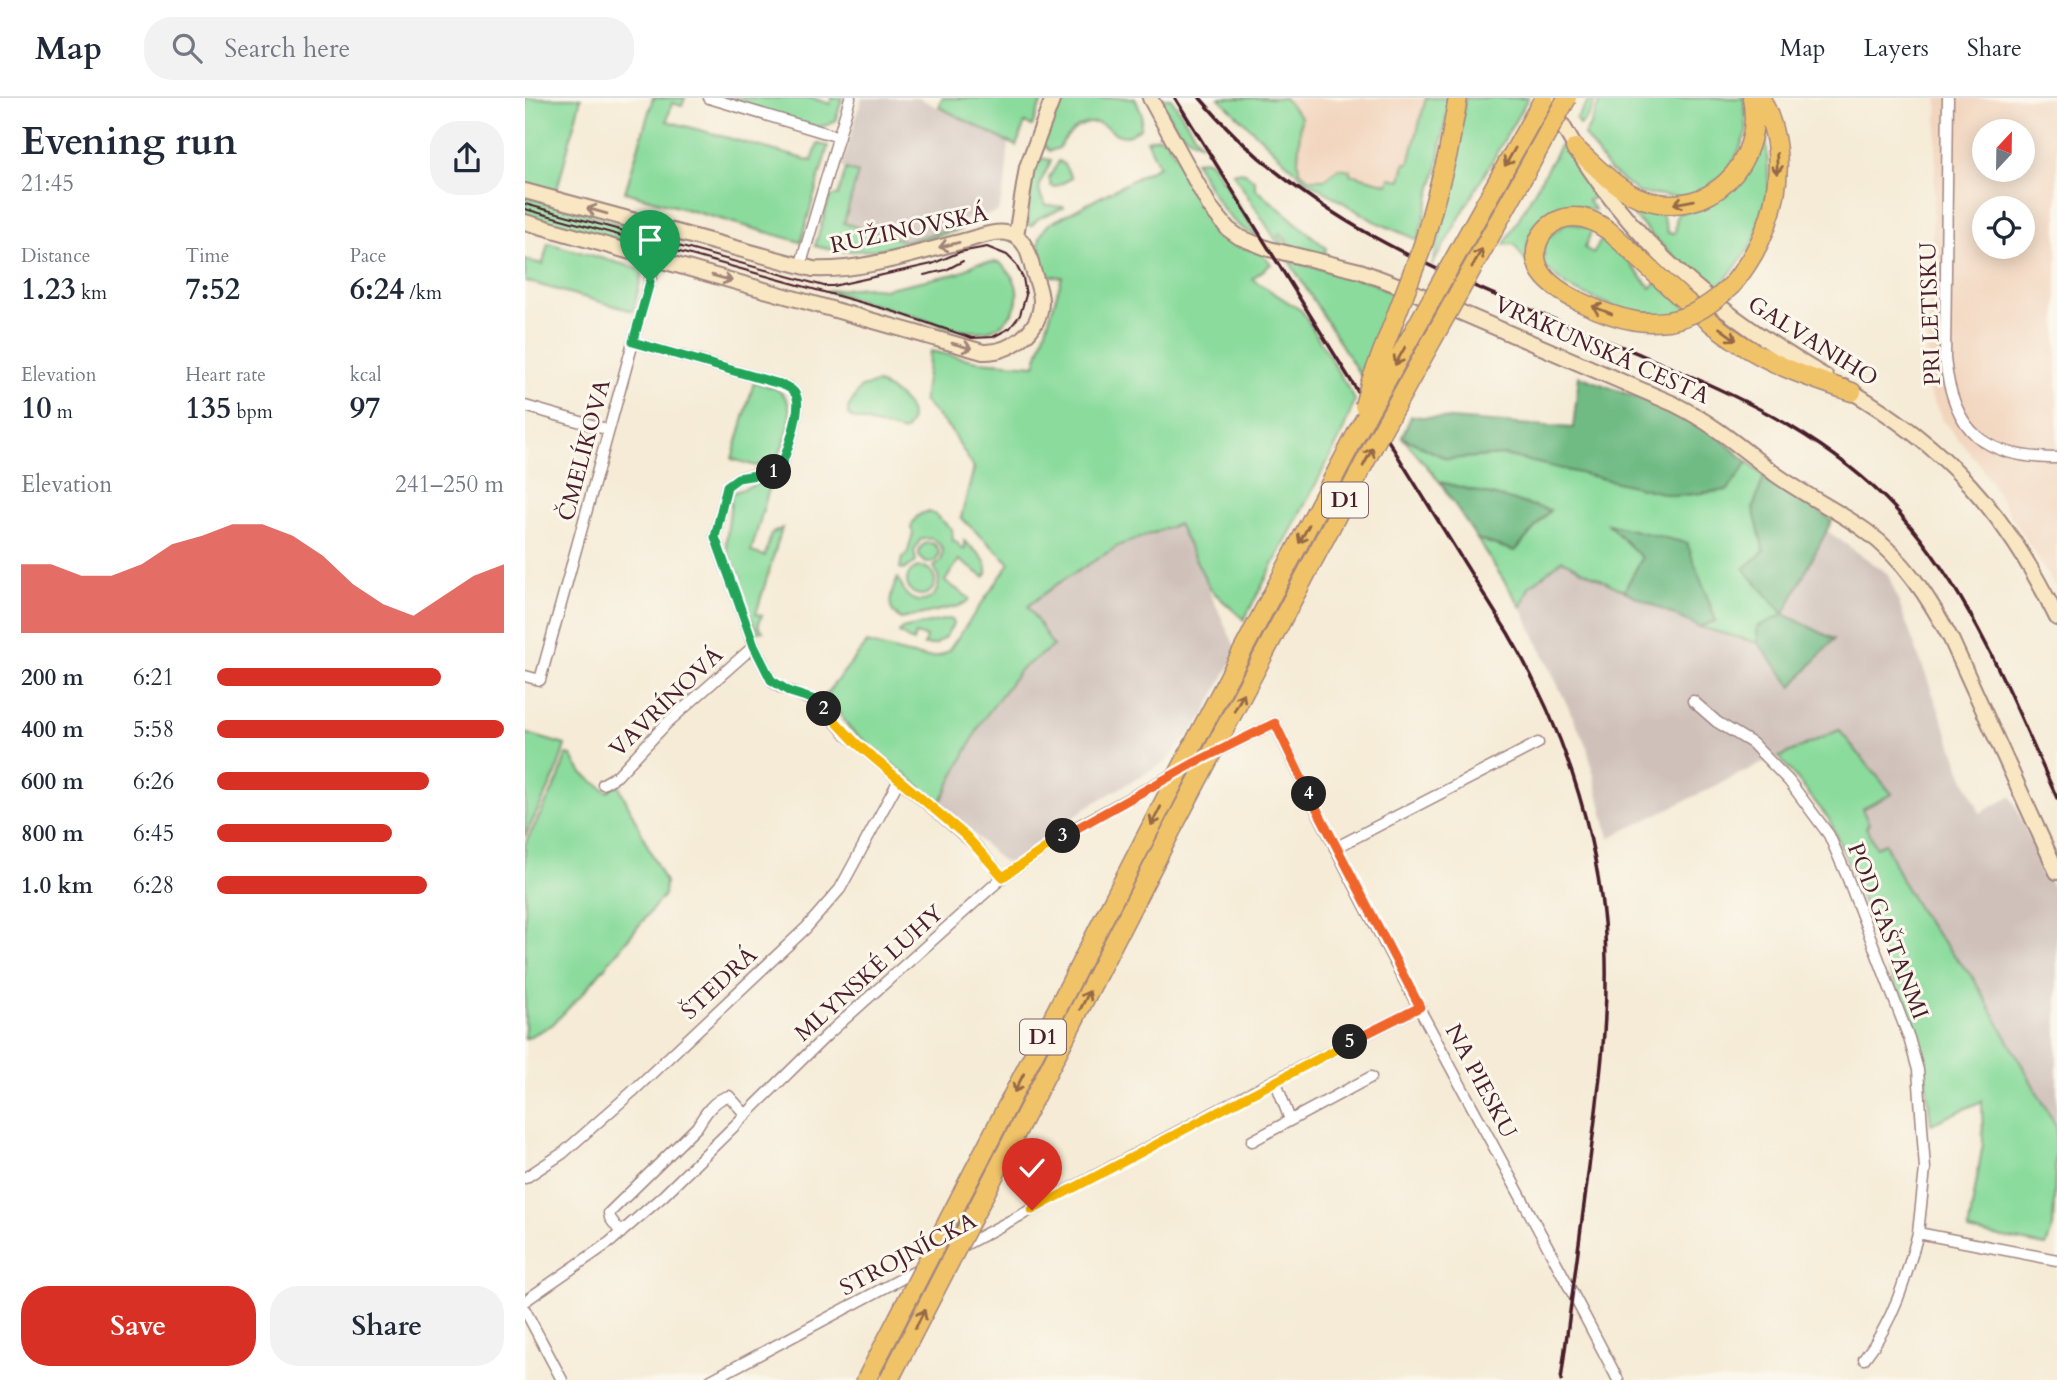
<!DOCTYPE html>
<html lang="en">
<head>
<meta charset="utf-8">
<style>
  :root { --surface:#fff; --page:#f2f2f3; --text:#1f2937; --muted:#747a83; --line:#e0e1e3; --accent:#d93025 }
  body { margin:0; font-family:Cardo,serif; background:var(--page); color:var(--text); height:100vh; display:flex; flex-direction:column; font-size:26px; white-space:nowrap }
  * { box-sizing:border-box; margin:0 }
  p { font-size:23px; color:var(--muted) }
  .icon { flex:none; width:38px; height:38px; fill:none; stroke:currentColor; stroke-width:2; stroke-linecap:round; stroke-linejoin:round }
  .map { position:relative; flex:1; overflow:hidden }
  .sheet { display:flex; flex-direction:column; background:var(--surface); width:525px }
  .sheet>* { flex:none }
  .needle { width:46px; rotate:22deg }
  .fabs { position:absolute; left:1447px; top:21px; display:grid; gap:14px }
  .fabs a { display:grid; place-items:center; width:63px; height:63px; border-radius:50%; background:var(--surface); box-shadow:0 4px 18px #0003; font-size:35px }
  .pin { position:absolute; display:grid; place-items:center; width:60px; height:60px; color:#fff; margin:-72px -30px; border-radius:50% 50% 50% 0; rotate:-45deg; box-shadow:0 0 7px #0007 }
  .pin .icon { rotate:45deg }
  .km { position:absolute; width:35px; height:35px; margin:-18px; border-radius:50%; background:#222; color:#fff; font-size:19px; line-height:35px; text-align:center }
  .round { display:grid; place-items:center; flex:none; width:74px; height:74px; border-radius:28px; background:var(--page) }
  .summary { display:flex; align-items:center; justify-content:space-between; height:119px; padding:0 21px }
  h1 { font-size:38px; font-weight:600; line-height:52px }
  .figures { display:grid; grid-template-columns:repeat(3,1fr); gap:10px; height:119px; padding:7px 21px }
  .figures div { display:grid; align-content:center }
  .figures b { font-size:30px; font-weight:600 }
  .figures small { font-size:19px; font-weight:400 }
  .figures p { font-size:19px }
  .chart { height:196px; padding:14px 21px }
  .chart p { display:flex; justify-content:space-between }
  .chart svg { width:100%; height:126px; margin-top:7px; fill:var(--accent); opacity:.7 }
  .action { display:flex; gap:14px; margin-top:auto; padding:14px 21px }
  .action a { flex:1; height:80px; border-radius:28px; background:var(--accent); color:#fff; font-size:28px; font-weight:600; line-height:80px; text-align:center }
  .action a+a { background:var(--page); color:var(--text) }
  ul { padding:0 21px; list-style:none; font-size:23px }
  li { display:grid; grid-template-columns:112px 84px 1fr; align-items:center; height:52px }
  li i { height:18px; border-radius:9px; background:var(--accent) }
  header { display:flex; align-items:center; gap:42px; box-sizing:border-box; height:98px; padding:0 35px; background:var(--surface); border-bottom:2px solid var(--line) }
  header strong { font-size:33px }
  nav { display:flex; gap:38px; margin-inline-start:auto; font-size:24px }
  .search { width:490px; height:63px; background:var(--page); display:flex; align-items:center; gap:18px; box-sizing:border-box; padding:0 24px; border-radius:28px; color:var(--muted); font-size:26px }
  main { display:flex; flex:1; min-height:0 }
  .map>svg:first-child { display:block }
  .built { fill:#f2d5be; fill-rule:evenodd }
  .industrial { fill:#cfc1ba }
  .green { fill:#8adb9c; stroke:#6a7d64; stroke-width:2 }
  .forest { fill:#6fbb84; stroke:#5c6d58; stroke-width:2 }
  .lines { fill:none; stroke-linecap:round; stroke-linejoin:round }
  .street-casing { stroke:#a08580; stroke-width:13 }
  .secondary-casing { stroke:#a08580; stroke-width:18 }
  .highway-casing { stroke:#a08580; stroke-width:21 }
  .street { stroke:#fff; stroke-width:10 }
  .secondary { stroke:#f9e7c3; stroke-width:14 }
  .highway { stroke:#f1c369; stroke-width:18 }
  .tram { stroke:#4a1f2b; stroke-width:2 }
  .rail { stroke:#4a1f2b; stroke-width:3.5 }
  .highway-bridge-casing { stroke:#a08580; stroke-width:21; stroke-linecap:butt }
  .highway-bridge { stroke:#f1c369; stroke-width:18 }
  .oneway { stroke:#956947 }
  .oneway2 { stroke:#a28377 }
  .split-1-casing { stroke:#fff; stroke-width:14 }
  .split-2-casing { stroke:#fff; stroke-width:14 }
  .split-3-casing { stroke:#fff; stroke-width:14 }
  .split-4-casing { stroke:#fff; stroke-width:14 }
  .split-5-casing { stroke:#fff; stroke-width:14 }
  .split-6-casing { stroke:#fff; stroke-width:14 }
  .split-1 { stroke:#22a559; stroke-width:9 }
  .split-2 { stroke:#22a559; stroke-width:9 }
  .split-3 { stroke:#f5b400; stroke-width:9 }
  .split-4 { stroke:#f0652b; stroke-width:9 }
  .split-5 { stroke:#f0652b; stroke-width:9 }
  .split-6 { stroke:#f5b400; stroke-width:9 }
  .labels { text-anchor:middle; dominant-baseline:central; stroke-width:6; stroke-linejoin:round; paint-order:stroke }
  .shield { fill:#fbf7ec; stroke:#7f6065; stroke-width:2 }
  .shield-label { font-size:21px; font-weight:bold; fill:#4a1f2b }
  .street-label { font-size:23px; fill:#4a1f2b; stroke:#fbf7ec }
</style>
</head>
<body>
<header>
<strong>Map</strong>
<div class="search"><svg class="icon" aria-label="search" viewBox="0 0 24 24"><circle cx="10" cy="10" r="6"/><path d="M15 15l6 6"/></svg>Search here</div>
<nav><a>Map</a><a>Layers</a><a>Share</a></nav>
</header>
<main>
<section class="sheet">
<div class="summary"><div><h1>Evening run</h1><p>21:45</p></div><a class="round"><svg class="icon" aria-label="share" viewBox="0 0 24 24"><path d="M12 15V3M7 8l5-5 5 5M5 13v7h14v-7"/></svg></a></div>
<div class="figures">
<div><p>Distance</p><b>1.23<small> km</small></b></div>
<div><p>Time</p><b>7:52</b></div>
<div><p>Pace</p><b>6:24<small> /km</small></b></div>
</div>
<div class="figures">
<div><p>Elevation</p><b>10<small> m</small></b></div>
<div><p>Heart rate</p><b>135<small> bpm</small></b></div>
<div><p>kcal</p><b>97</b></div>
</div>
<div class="chart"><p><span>Elevation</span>241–250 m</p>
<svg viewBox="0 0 160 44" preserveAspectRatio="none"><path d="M0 44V20L10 20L20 24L30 24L40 20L50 13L60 10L70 6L80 6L90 10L100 17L110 27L120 34L130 38L140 31L150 24L160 20V44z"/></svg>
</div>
<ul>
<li><b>200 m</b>6:21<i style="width:78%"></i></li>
<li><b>400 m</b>5:58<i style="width:100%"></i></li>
<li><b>600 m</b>6:26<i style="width:74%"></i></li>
<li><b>800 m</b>6:45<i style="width:61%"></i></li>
<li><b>1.0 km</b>6:28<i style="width:73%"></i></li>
</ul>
<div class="action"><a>Save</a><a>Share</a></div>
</section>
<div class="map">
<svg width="1532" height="1282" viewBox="0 0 1532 1282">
  <rect width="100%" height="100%" fill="#fbf7ec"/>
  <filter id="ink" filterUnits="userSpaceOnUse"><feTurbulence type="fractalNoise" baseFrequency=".0143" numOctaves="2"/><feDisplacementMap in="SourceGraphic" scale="14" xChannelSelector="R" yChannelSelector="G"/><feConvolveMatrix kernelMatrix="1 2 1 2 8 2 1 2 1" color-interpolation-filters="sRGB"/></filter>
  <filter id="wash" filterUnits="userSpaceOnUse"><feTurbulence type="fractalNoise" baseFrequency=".00686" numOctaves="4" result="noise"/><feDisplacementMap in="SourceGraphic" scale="28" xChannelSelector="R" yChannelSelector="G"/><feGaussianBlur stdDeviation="1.57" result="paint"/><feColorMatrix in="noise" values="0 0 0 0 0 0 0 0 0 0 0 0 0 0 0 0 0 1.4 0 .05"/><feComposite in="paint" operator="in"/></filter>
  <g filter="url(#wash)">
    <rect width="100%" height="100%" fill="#f5ebd6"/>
    <path class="built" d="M759,0h142l-17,66 -4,-1 -4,18 -13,3 -39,-10 -10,-6 -14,11h-16l-10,-9 -1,-9 3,-44z
      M1413,0h119v492l-78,-126 -36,-43 -17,-35zM1460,33h38v39h-38zM1460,110h38v39h-38z"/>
    <path class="industrial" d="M337,0h57l90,44 -4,43 -7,27 -38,9 -5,7 -50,13 -61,-19 14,-50 -16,-5z
      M653,426l59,127 -35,68 -36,43 -81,46 -26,22 -48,33 -8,-1 -63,-59 42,-82 38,-51 33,-24 -26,-40 30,-22 63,-39z
      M1301,432l62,44 77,206 15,33 31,-17 46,102v230l-83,-149 -145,-160 -50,-62 -25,10 -145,71 -22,-91 -66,-140 8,-20 33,-27 137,67 59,16 34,43 42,-47 -50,-24z"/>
    <path class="green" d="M0,0h56l-23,88 -6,7 -27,-8z
      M128,0h32l-3,8 -10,-3 -5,18 145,40 6,-17 10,2 -27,96 -176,-50z
      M190,0h97l18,6 2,-6h10l-6,22 -8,5 -13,2z
      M417,0h101l-11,28 -7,-3 -9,23 -77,-39z
      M537,0h73l7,17 -2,13c-1,1 -9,6 -10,7 -20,6 -24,-23 -52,-8 -9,6 -14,12 -19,21l-9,3 -8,-7z
      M634,0h12l29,45c-24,-9 -29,-24 -41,-45z
      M694,0h65l17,19 -3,44 1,9 10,9h16l14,-11 11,2v4l38,10 2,-6 11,2 4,-17h4l17,-65h23l-11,68 -20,74 -44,-19 -70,-42z
      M940,0h63l-96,168 21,-82z
      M1066,0h5c-3,9 -9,24 -17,27l-3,-6z
      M1076,0h143l3,33 -15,36 -28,23 -21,7 -44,-4 -30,-23 -25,-35 6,-9z
      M1238,34h3l3,57 -16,55 -39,50 -56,-52 -36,-39 40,11 6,19h7l2,-19c45,-11 79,-33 86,-82z
      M632,39l9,2 60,97 22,13 15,5 8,10 -19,15 50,32 53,89 -14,36 -97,184 -34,-31 -32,-65 -58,21 -63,39 -29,22 25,40 -33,24 -38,51 -42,82 -90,-74 -24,-35 41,-51c17,4 51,16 67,14 6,0 10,-3 15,-7l61,-87 -49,-45 13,-50 -25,-40 -26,-27 7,-50 47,10 58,4 27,-88 -17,-2c-4,-21 -13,-34 4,-51l110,-58 -12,-26z
      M1036,46l36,51 -9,6 7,9c-6,0 -14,-4 -21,-4 -33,-1 -51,29 -47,58l-13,-20 -10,1z
      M514,60l12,2c-6,19 -20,25 -5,45l19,2 -26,11 -8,8 -3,-1 -1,-34 9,-32z
      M683,62l4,4 46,73c-33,-13 -47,-46 -63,-76z
      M534,63l4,2 9,15 -17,9 -4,-1 -2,-8z
      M321,71l12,4 -14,50 61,18 50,-13 5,-7v9c-48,12 -96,30 -145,16l15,-50h8z
      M712,74l8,1 10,8v7l64,54 7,6 -1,5 -3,2 -29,-5 -13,-17 -2,3 9,12 -8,-3 -46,-72z
      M0,98l124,35 5,7 -2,8 -9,4 -118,-33z
      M1043,124l24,7 -7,19 8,5 7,-11 7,-4 44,50 6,-6 32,28 -22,7 -39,-4 -61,-26 -23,-21v-26z
      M23,145l95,27 -10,41 -108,-30v-21l18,4z
      M764,163l60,14 22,7 27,14 -33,87z
      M474,164c13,11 22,24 17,42 -4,13 -18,26 -31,27 -25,3 -52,-9 -74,-16 -28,-8 -56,-16 -84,-24l37,-4 20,2 75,-16 18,-10z
      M229,284c7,2 15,3 22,7 25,14 11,51 0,71l-20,6 -24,-7z
      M352,285c19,9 47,28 27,49l-52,-14 -4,-4v-6l13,-21z
      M877,339l45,22 57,-4 171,41 52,-6 21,-28 16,15 -11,31 31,107 -27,12 1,16 -59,-16 17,-6 -107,-97 33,34 -18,33 -62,-31 -33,27 -8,20 -44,-68 38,12 35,-41 -110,-28z
      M237,384l8,3 -19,67 14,4 6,-22 11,-6 -26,86 6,1 -4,11 5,5 -6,1 -17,-40 1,-14 -13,-24 -2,-11 6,-50z
      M404,414l5,2 18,15 1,12h3l5,8h4l-1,-8c11,10 25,18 23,33l-3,3 -25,-17 -14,21 24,17v3l-10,5 -58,13c-17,-9 -10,-27 -3,-41 4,5 4,14 11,19 20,14 39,-11 25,-30l7,-6 2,-10c-4,-11 -12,-15 -23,-11l-6,11 2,11 -13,8 -3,-2 2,-10 5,-3 6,-22 -2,-5c3,-10 7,-15 18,-16z
      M394 455a10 10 0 1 1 20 0a10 10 0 1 1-20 0Z
      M382 483a14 14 0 1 1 28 0a14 14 0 1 1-28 0Z
      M423,521l4,1 1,5 -9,13 -9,7h-11l2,-8 -11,-3 -2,8 -14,-9 3,-4z
      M1314,632l53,64 -30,15 7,15 -3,3 10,20 9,-4 19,42 21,35 49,59 83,149 -4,99 -7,19 -78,-15 15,-88 -1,-42 -51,23 -7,-59 -72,-193 -23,-53 -50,-62z
      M0,635l40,12 -9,29 -31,62z
      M41,657l5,1 11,17 26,19 5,-6h6l46,96 -1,13 -79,96 -33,34 -27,14v-195l34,-66z"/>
    <path class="forest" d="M1054,278l110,41 21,13 38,32 -20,28 -53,6 -171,-41 -57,4 -45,-22 9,-21 162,12z
      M1239,379l68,43 -48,94 50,25 -42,48 -34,-44 -1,-16 27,-13 -40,-45 20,-18 -11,-43z
      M915,384l110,28 -35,41 -38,-12z
      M1083,426l79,19 29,78 -17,6 -75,-36 18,-33z"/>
  </g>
  <g filter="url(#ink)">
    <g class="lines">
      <defs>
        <path id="street" d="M184,0l130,39
          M1423,0l-3,261c8,73 39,99 112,99
          M275,169l50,-169
          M108,244l147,42c7,2 15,6 17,14 4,14 -11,58 -18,72l-41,8 -11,8 -12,51 39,109 17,34 9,7 38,16 28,31 129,111 28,32
          M0,308l84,24
          M0,578l15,4 124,-450
          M1168,603l24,21 35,21 37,38 40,54 17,39 63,164 9,32 7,99 -7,64 139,27
          M78,686l14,-8 50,-53 87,-77
          M810,750l203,-105
          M750,982l15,40
          M727,1043l119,-64
          M0,1080l38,-25 69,-61 174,-164 34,-39 59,-109
          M96,1135l-11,-15 -1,-5 88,-86c7,-12 17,-28 32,-31l17,19
          M0,1203l85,-59 53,-46 165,-162 175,-157 70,-48 123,-67 79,-39c104,224 230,437 343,657
          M0,1212l37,70
          M1339,1261c30,-38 42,-81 54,-126
          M186,1282l564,-300 145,-73"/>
        <path id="secondary" d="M625,0l60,109 18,22 11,8 30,12 91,22 37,14 277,119c40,20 66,43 101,70 29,21 62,36 91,57 39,29 63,67 85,108l106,233
          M1023,0c64,129 156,208 278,279
          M0,93l288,78c50,2 99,-15 147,-27 14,-3 33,-12 47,-9 19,4 22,21 26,37 3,10 8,21 8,31 0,30 -31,52 -58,51l-458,-130
          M491,138l11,-69 26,-69
          M1319,289c102,59 162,125 213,231"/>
        <path id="highway" d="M1050,50c21,18 41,42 68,51 66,23 122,-36 109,-101
          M898,147l25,-92 10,-55
          M1207,187c43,-53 62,-123 29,-187
          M1143,223c-11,1 -21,2 -32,0 -28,-5 -91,-28 -99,-58 -6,-24 14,-47 38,-46 13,0 24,7 34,14 43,38 83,81 130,112 35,23 74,36 113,49
          M663,657l170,-324
          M506,1006l142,-277
          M341,1282l32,-62"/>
      </defs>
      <use href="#street" class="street-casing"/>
      <use href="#secondary" class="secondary-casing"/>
      <use href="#highway" class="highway-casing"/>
      <use href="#street" class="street"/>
      <use href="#secondary" class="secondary"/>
      <use href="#highway" class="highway"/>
      <path class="tram" d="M0,106l299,82h9l99,-22 28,-12 27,-5 20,8 8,8 8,15 3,17 -6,20 -10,13 -17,9 -21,1 -80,-27 -367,-102
        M399,177l22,-5 17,-9"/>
      <path class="rail" d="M650,0l333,535c52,89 86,186 96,289 7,79 -4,159 -14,237 -10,74 -19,147 -29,221
        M675,0c116,138 284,191 444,258 88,37 173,75 242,143 82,83 123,195 171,299"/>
      <defs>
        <path id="highway-bridge" d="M1143,223c26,-4 45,-18 64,-36
          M839,308l6,-22 53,-139
          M833,333l186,-333
          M648,729l203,-386 191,-343
          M373,1220l290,-563
          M364,1282l142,-276"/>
      </defs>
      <use href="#highway-bridge" class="highway-bridge-casing"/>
      <use href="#highway-bridge" class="highway-bridge"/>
    </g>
    <defs><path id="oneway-shaft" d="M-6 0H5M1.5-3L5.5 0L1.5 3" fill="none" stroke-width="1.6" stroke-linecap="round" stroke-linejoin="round" transform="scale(1.75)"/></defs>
    <g class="oneway">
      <use href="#oneway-shaft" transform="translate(985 59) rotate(120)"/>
      <use href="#oneway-shaft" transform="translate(1252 66) rotate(88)"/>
      <use href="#oneway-shaft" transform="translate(1159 104) rotate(170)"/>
      <use href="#oneway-shaft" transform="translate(952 160) rotate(-61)"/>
      <use href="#oneway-shaft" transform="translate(1077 212) rotate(-158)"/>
      <use href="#oneway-shaft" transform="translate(1203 236) rotate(36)"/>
      <use href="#oneway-shaft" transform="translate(875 258) rotate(119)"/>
      <use href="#oneway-shaft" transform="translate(843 359) rotate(-62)"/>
      <use href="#oneway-shaft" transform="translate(779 436) rotate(118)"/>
      <use href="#oneway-shaft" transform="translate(714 604) rotate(-62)"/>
      <use href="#oneway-shaft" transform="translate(631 718) rotate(117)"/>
      <use href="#oneway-shaft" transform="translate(560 902) rotate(-63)"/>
      <use href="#oneway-shaft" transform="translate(494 985) rotate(117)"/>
      <use href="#oneway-shaft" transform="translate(395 1221) rotate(-63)"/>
    </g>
    <g class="oneway2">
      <use href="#oneway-shaft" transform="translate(72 113) rotate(-164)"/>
      <use href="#oneway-shaft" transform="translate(424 147) rotate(166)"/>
      <use href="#oneway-shaft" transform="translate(197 180) rotate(16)"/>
      <use href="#oneway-shaft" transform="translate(437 248) rotate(16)"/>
    </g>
  </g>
  <g class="lines" filter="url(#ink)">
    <defs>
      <path id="split-1" d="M125,184l-17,60 147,42c7,2 15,6 17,14 4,14 -11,58 -18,72l-5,2"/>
      <path id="split-2" d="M249,374l-36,6 -11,8 -12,51 39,109 17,34 19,12 22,7 12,10"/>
      <path id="split-3" d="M299,611l32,34 111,94 36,40 60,-41"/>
      <path id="split-4" d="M538,738l133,-74 79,-39 34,71"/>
      <path id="split-5" d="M784,696l111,213 -70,35"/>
      <path id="split-6" d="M507,1112l318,-168"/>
    </defs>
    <use href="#split-1" class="split-1-casing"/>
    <use href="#split-2" class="split-2-casing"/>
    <use href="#split-3" class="split-3-casing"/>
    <use href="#split-4" class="split-4-casing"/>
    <use href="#split-5" class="split-5-casing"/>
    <use href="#split-6" class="split-6-casing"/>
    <use href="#split-1" class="split-1"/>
    <use href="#split-2" class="split-2"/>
    <use href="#split-3" class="split-3"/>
    <use href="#split-4" class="split-4"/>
    <use href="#split-5" class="split-5"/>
    <use href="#split-6" class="split-6"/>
  </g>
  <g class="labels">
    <g class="shield">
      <rect x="797" y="384.5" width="46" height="35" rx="5"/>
      <rect x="495" y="921.5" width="46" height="35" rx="5"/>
    </g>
    <g class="shield-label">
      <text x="820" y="402">D1</text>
      <text x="518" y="939">D1</text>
    </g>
    <g class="street-label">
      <text transform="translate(384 131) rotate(-12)">RUŽINOVSKÁ</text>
      <text transform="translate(1405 216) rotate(-92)">PRI LETISKU</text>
      <text transform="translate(1288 243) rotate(32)">GALVANIHO</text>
      <text transform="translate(1077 252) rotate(24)">VRAKUNSKÁ CESTA</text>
      <text transform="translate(59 352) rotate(-75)">ČMELÍKOVA</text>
      <text transform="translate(141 604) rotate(-44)">VAVRÍNOVÁ</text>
      <text transform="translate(1363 833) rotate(69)">POD GAŠTANMI</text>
      <text transform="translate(344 875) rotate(-42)">MLYNSKÉ LUHY</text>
      <text transform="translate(194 885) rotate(-43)">ŠTEDRÁ</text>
      <text transform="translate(956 983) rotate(62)">NA PIESKU</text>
      <text transform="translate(383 1156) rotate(-28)">STROJNÍCKA</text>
    </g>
  </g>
</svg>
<div class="fabs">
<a><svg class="needle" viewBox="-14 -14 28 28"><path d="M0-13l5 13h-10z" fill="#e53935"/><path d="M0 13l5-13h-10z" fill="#747a83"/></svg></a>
<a><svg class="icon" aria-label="locate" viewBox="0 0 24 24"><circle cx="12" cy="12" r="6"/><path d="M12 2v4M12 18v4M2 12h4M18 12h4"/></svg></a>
</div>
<div class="pin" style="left:125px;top:184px;background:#1e9e55"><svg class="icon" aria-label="arrive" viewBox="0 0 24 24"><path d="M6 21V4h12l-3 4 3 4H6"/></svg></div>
<div class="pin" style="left:507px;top:1112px;background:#d93025"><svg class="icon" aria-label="check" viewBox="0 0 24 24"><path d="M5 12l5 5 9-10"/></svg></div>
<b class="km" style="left:249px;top:374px">1</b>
<b class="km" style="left:299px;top:611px">2</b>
<b class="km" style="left:538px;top:738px">3</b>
<b class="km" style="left:784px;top:696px">4</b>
<b class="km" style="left:825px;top:944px">5</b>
</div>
</main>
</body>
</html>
